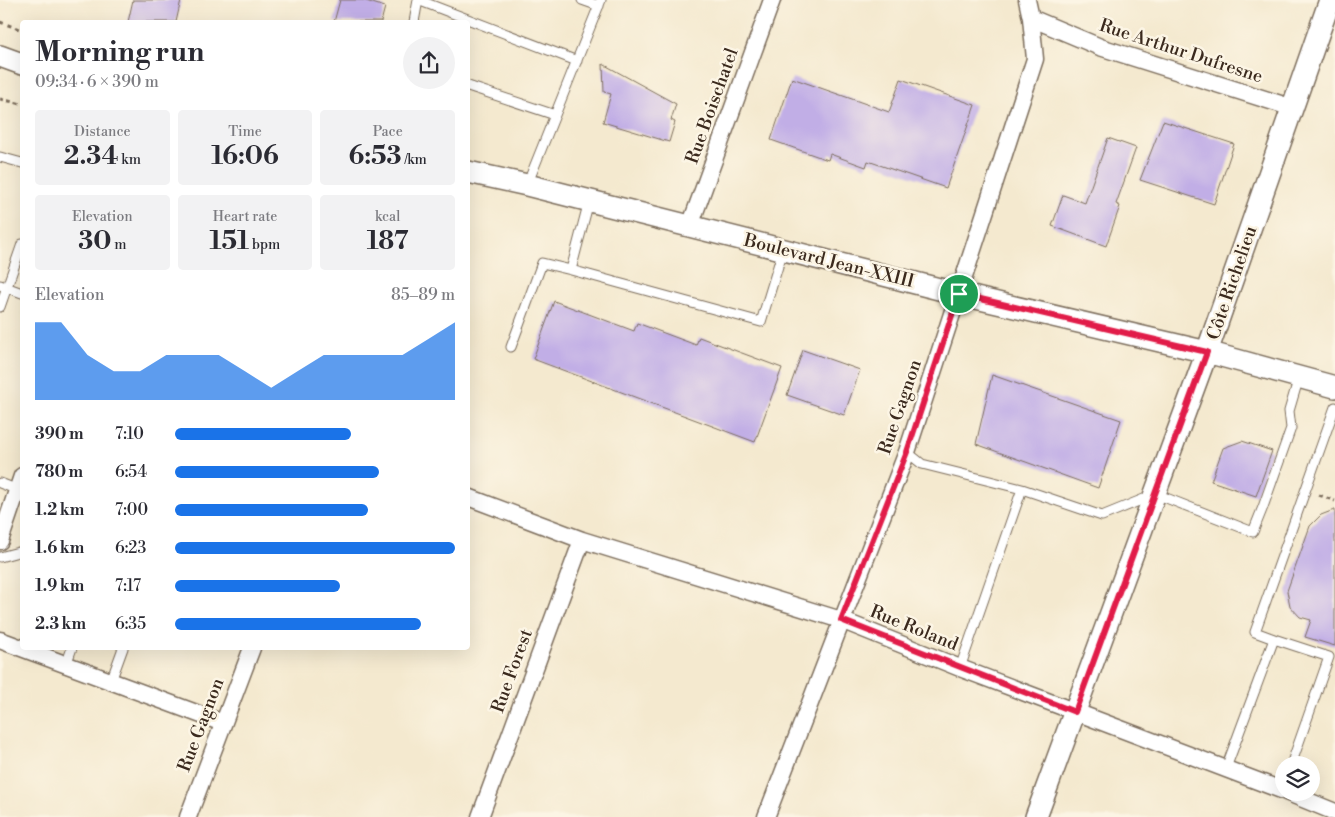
<!DOCTYPE html>
<html lang="en">
<head>
<meta charset="utf-8">
<style>
  :root { --surface:#fff; --page:#f2f2f3; --text:#2b2b33; --muted:#7c7c81; --accent:#1a73e8 }
  body { margin:0; font-family:"Libre Bodoni",serif; background:var(--page); color:var(--text); height:100vh; display:flex; flex-direction:column; font-size:19px; white-space:nowrap }
  * { box-sizing:border-box; margin:0 }
  p { font-size:16px; color:var(--muted) }
  .icon { flex:none; width:28px; height:28px; fill:none; stroke:currentColor; stroke-width:2; stroke-linecap:round; stroke-linejoin:round }
  .map { position:relative; flex:1; overflow:hidden }
  .details { position:absolute; left:20px; top:20px; width:450px; height:630px; display:flex; flex-direction:column; background:var(--surface); border-radius:5px; box-shadow:0 5px 20px #0002 }
  .details>* { flex:none }
  .buttons { position:absolute; left:1275px; top:756px; display:grid; gap:10px }
  .buttons a { display:grid; place-items:center; width:45px; height:45px; border-radius:50%; background:var(--surface); box-shadow:0 5px 20px #0002; font-size:25px }
  .pin { position:absolute; display:grid; place-items:center; width:42px; height:42px; color:#fff; margin:-21px; border:2px solid #fff; border-radius:50%; box-shadow:0 1px 5px #0007 }
  .round { display:grid; place-items:center; flex:none; width:52px; height:52px; border-radius:26px; background:var(--page) }
  .headline { display:flex; align-items:center; justify-content:space-between; height:85px; padding:0 15px }
  h1 { font-size:28px; font-weight:800; line-height:38px }
  .stats { display:grid; grid-template-columns:repeat(3,1fr); gap:8px; height:85px; padding:5px 15px }
  .stats div { display:grid; align-content:center; border-radius:5px; background:var(--page); text-align:center }
  .stats b { font-size:25px; font-weight:800 }
  .stats small { font-size:14px; font-weight:400 }
  .stats p { font-size:14px }
  .chart { height:140px; padding:10px 15px }
  .chart p { display:flex; justify-content:space-between }
  .chart svg { width:100%; height:90px; margin-top:5px; fill:var(--accent); opacity:.7 }
  ul { padding:0 15px; list-style:none; font-size:16px }
  li { display:grid; grid-template-columns:80px 60px 1fr; align-items:center; height:38px }
  li i { height:12px; border-radius:6px; background:var(--accent) }
  .map>svg:first-child { display:block }
  .building { fill:#c1aee6 }
  .lines { fill:none; stroke-linecap:round; stroke-linejoin:round }
  .service-casing { stroke:#7c6d5c; stroke-width:11 }
  .minor-casing { stroke:#7c6d5c; stroke-width:19 }
  .tertiary-casing { stroke:#7c6d5c; stroke-width:24 }
  .path { stroke:#7c6d5c; stroke-width:3; stroke-dasharray:4 4; stroke-linecap:butt }
  .service { stroke:#fff; stroke-width:9 }
  .minor { stroke:#fff; stroke-width:16 }
  .tertiary { stroke:#fff; stroke-width:21 }
  .route-casing { stroke:#fff; stroke-width:10 }
  .route { stroke:#e11d48; stroke-width:6 }
  .labels { text-anchor:middle; dominant-baseline:central; stroke-width:5; stroke-linejoin:round; paint-order:stroke }
  .street-label { font-size:18px; fill:#3b2a1e; stroke:#fcf5e5 }
</style>
</head>
<body>
<div class="map">
<svg width="1335" height="817" viewBox="0 0 1335 817">
  <rect width="100%" height="100%" fill="#fcf5e5"/>
  <filter id="ink" filterUnits="userSpaceOnUse"><feTurbulence type="fractalNoise" baseFrequency=".02" numOctaves="2"/><feDisplacementMap in="SourceGraphic" scale="10" xChannelSelector="R" yChannelSelector="G"/><feConvolveMatrix kernelMatrix="1 2 1 2 8 2 1 2 1" color-interpolation-filters="sRGB"/></filter>
  <filter id="wash" filterUnits="userSpaceOnUse"><feTurbulence type="fractalNoise" baseFrequency=".0096" numOctaves="4" result="noise"/><feDisplacementMap in="SourceGraphic" scale="20" xChannelSelector="R" yChannelSelector="G"/><feGaussianBlur stdDeviation="1.12" result="paint"/><feColorMatrix in="noise" values="0 0 0 0 0 0 0 0 0 0 0 0 0 0 0 0 0 1.4 0 .05"/><feComposite in="paint" operator="in"/></filter>
  <g filter="url(#wash)">
    <rect width="100%" height="100%" fill="#f4e9cf"/>
    <g id="blocks">
      <path class="building" d="M133,0h48l-5,22h-48z
        M340,0h23l22,7 -4,15h-47z
        M603,64l73,40 -5,16 4,2 -6,20 -66,-20 8,-28 -7,-2z
        M792,78l97,34 12,-33 74,26 -29,83 -78,-27 -2,6 -36,-13 -2,6 -57,-20z
        M1163,121l71,23 -20,60 -74,-24z
        M1108,138l28,10 -20,56 4,2 -14,40 -54,-20 11,-31 22,8z
        M554,301l80,30 3,-8 59,22 3,-8 83,31 -27,74 -222,-83z
        M803,350l57,20 -16,45 -57,-20z
        M992,375l129,45 -23,68 -122,-44z
        M1242,441l30,10 -16,45 -45,-15 12,-33z
        M1334,510h1v136l-30,-9 6,-17 -11,-3 -10,-11 -3,-15 23,-65 11,-11z"/>
    </g>
  </g>
  <g filter="url(#ink)">
    <use href="#blocks" fill-opacity="0" stroke="#7c6d5c" stroke-width="1"/>
    <g class="lines">
      <defs>
        <path id="service" d="M418,0l159,61
          M582,0l17,6
          M414,22l4,-22
          M468,86l87,29
          M0,157l22,6
          M527,185l74,-185
          M589,201l-18,69 190,52 22,-72
          M0,285l22,8
          M0,307l22,-63
          M511,347l31,-84 29,7
          M907,452l15,12 100,25 80,27 54,-22 97,38 10,-25 28,-79 -2,-17 10,-34
          M0,483l18,7
          M0,557l22,-6
          M1274,639l55,18 -38,108
          M66,665l6,-17
          M960,668l62,-179
          M111,681l12,-33
          M1226,768l48,-129 -19,-7 80,-225"/>
        <path id="minor" d="M1031,18l69,29 193,61
          M690,226l82,-226
          M468,497l114,43 259,80 119,48 324,123
          M0,541l22,-65
          M0,640l223,83
          M1286,792l49,20
          M188,817l64,-169
          M480,817l102,-277
          M766,817l141,-365 128,-393 -4,-41 -4,-18"/>
        <path id="tertiary" d="M0,56l22,8
          M468,172l59,13 432,109 248,58 128,35
          M1036,817l171,-465 123,-352"/>
      </defs>
      <use href="#service" class="service-casing"/>
      <use href="#minor" class="minor-casing"/>
      <use href="#tertiary" class="tertiary-casing"/>
      <path class="path" d="M0,22l22,8
        M0,99l22,5
        M1319,495l16,6"/>
      <use href="#service" class="service"/>
      <use href="#minor" class="minor"/>
      <use href="#tertiary" class="tertiary"/>
    </g>
  </g>
  <g class="lines" filter="url(#ink)">
    <defs>
      <path id="route" d="M959,294l248,58 -132,360 -234,-92 66,-168z"/>
    </defs>
    <use href="#route" class="route-casing"/>
    <use href="#route" class="route"/>
  </g>
  <g class="labels">
    <g class="street-label">
      <text transform="translate(1181 51) rotate(18)">Rue Arthur Dufresne</text>
      <text transform="translate(712 106) rotate(-70)">Rue Boischatel</text>
      <text transform="translate(829 261) rotate(14)">Boulevard Jean-XXIII</text>
      <text transform="translate(1232 283) rotate(-71)">Côte Richelieu</text>
      <text transform="translate(900 407) rotate(-71)">Rue Gagnon</text>
      <text transform="translate(914 628) rotate(22)">Rue Roland</text>
      <text transform="translate(512 671) rotate(-70)">Rue Forest</text>
      <text transform="translate(201 725) rotate(-69)">Rue Gagnon</text>
    </g>
  </g>
</svg>
<div class="buttons">
<a><svg class="icon" aria-label="layers" viewBox="0 0 24 24"><path d="M12 4l9 5-9 5-9-5zM3 14l9 5 9-5"/></svg></a>
</div>
<div class="pin" style="left:959px;top:294px;background:#1e9e55"><svg class="icon" aria-label="arrive" viewBox="0 0 24 24"><path d="M6 21V4h12l-3 4 3 4H6"/></svg></div>
<section class="details">
<div class="headline"><div><h1>Morning run</h1><p>09:34 · 6 × 390 m</p></div><a class="round"><svg class="icon" aria-label="share" viewBox="0 0 24 24"><path d="M12 15V3M7 8l5-5 5 5M5 13v7h14v-7"/></svg></a></div>
<div class="stats">
<div><p>Distance</p><b>2.34<small> km</small></b></div>
<div><p>Time</p><b>16:06</b></div>
<div><p>Pace</p><b>6:53<small> /km</small></b></div>
</div>
<div class="stats">
<div><p>Elevation</p><b>30<small> m</small></b></div>
<div><p>Heart rate</p><b>151<small> bpm</small></b></div>
<div><p>kcal</p><b>187</b></div>
</div>
<div class="chart"><p><span>Elevation</span>85–89 m</p>
<svg viewBox="0 0 160 44" preserveAspectRatio="none"><path d="M0 44V6L10 6L20 22L30 30L40 30L50 22L60 22L70 22L80 30L90 38L100 30L110 22L120 22L130 22L140 22L150 14L160 6V44z"/></svg>
</div>
<ul>
<li><b>390 m</b>7:10<i style="width:63%"></i></li>
<li><b>780 m</b>6:54<i style="width:73%"></i></li>
<li><b>1.2 km</b>7:00<i style="width:69%"></i></li>
<li><b>1.6 km</b>6:23<i style="width:100%"></i></li>
<li><b>1.9 km</b>7:17<i style="width:59%"></i></li>
<li><b>2.3 km</b>6:35<i style="width:88%"></i></li>
</ul>
</section>
</div>
</body>
</html>
